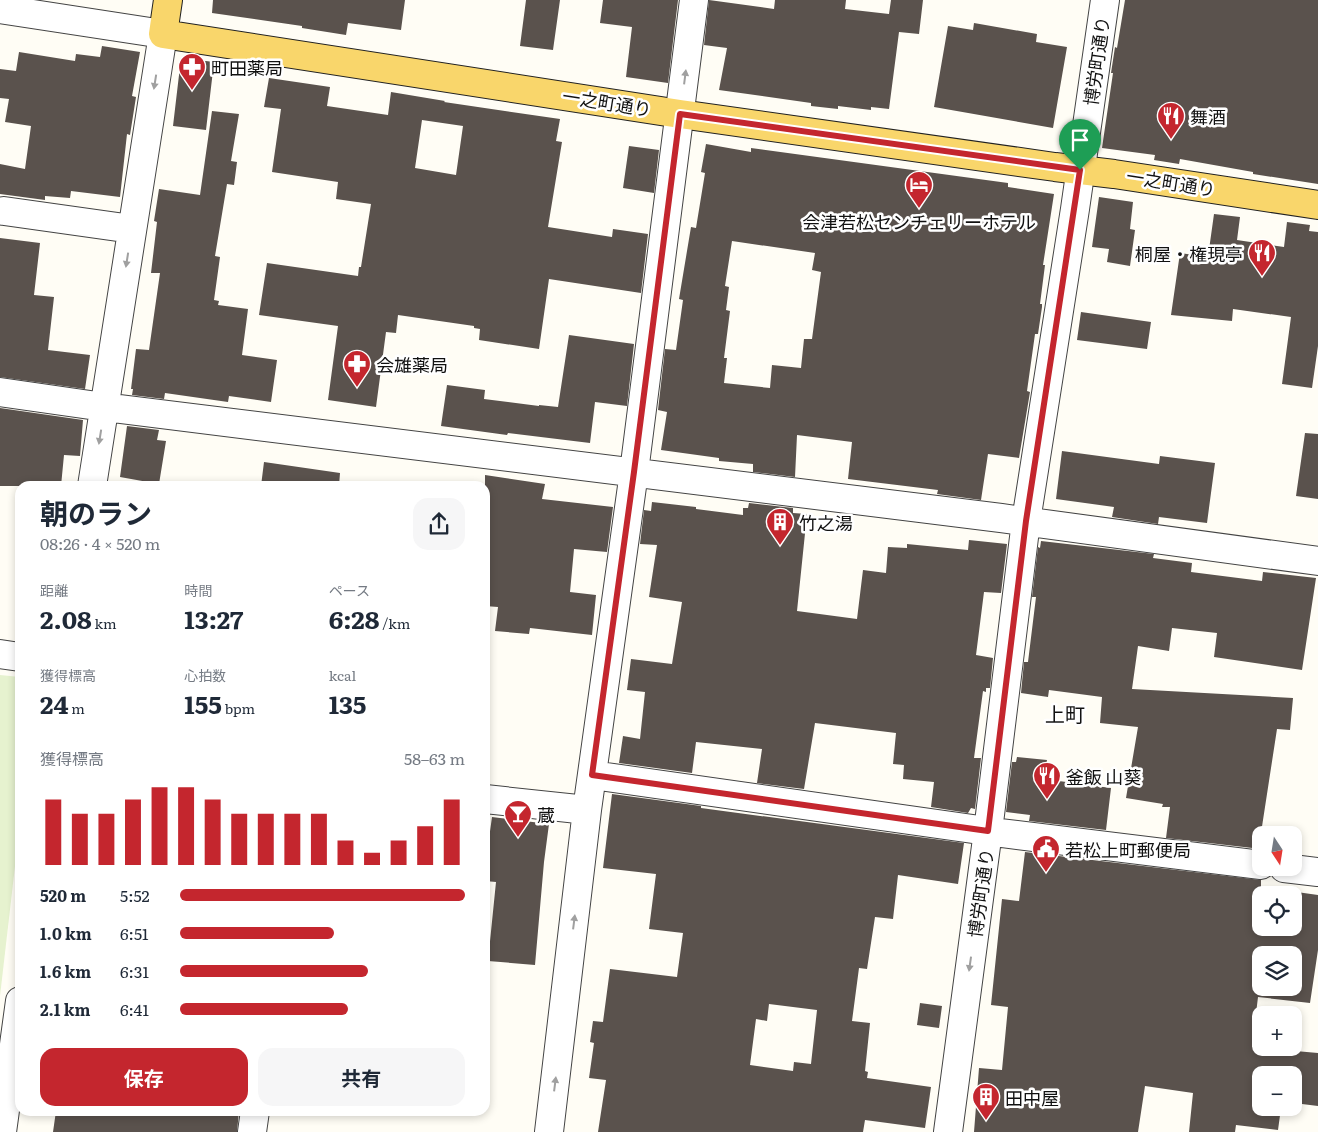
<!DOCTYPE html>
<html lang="ja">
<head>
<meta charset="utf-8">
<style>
  :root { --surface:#fff; --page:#f6f6f7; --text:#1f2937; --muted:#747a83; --accent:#c4262e }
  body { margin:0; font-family:Literata,"Noto Sans JP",serif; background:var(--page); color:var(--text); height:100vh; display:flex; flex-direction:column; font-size:19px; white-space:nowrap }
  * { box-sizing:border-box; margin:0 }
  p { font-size:16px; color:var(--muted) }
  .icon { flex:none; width:28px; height:28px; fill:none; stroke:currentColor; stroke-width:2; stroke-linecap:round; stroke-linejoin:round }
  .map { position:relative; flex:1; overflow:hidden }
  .side { position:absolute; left:15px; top:481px; width:475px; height:635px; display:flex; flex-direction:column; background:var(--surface); border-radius:15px; box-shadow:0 2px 8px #0003 }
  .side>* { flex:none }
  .needle { width:32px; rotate:168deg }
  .buttons { position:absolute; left:1252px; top:826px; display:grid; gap:10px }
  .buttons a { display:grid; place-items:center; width:50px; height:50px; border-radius:10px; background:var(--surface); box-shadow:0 2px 8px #0003; font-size:25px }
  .pin { position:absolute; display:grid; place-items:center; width:42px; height:42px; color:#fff; margin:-51px -21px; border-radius:50% 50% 50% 0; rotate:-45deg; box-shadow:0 0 5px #0007 }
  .pin .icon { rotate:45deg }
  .round { display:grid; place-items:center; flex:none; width:52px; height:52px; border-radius:15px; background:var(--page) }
  .headline { display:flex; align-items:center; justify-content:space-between; height:85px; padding:0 25px }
  h1 { font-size:28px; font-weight:700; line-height:38px }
  .figures { display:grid; grid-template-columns:repeat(3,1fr); gap:8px; height:85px; padding:5px 25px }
  .figures div { display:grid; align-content:center }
  .figures b { font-size:25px; font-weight:700 }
  .figures small { font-size:14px; font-weight:400 }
  .figures p { font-size:14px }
  .chart { height:140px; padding:10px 25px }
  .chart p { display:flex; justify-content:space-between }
  .chart svg { width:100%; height:90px; margin-top:5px; stroke:var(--accent); stroke-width:6 }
  .button { display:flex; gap:10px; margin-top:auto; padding:10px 25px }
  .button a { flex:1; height:58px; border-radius:15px; background:var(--accent); color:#fff; font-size:20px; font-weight:700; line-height:58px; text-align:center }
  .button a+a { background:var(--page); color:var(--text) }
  ul { padding:0 25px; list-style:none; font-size:16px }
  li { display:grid; grid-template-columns:80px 60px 1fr; align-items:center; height:38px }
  li i { height:12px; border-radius:6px; background:var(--accent) }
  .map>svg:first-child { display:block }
  .pitch { fill:#e6f2cf }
  .building { fill:#5a524d; fill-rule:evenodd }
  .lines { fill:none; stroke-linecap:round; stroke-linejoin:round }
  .minor-casing { stroke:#444; stroke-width:30 }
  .major-casing { stroke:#222; stroke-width:30 }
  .minor { stroke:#fff; stroke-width:28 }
  .major { stroke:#f9d66b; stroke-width:28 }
  .oneway { fill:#a0a0a0 }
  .route-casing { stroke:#fff; stroke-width:10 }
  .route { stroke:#c4262e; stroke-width:6 }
  .labels { text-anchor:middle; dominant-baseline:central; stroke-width:5; stroke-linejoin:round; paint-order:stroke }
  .street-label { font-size:18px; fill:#111; stroke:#fff }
  .poi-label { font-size:18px; fill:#111; stroke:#fff; text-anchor:start }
  .quarter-label { font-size:20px; fill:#111; stroke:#fff }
</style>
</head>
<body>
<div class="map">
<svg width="1318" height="1132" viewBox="0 0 1318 1132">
  <rect width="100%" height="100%" fill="#fffdf5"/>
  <path class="pitch" d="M0,675l20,2v146l-20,173z"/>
  <path class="building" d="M213,0h192l-4,30 -53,-7 -2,12 -44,-7v-2l-90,-13z
    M526,0h34l-7,50 -33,-4z
    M603,0h75l-10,83 -42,-6 6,-50 -32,-4z
    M709,0l65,9 1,-9h71l-1,9 44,5 2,-14h32l-4,34 -20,-2 -10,77 -18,-2v3l-33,-4v3l-27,-3v-3l-92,-13 8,-42 -23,-3z
    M1125,0h193v184l-65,-10v-2l-73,-13 -1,5 -25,-4 1,-5 -53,-7 11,-75h-2l4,-26 2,1z
    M974,23l63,11 -1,8 31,5 -14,81 -119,-21 14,-81 25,4z
    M102,46l38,6 -8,44 4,1 -6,38 -3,-1 -7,63 -49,-6 -1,7 -25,-2v4l-45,-6v-30l25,5 6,-43 -26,-4 4,-23 -9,-1v-29l16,2 3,-19 56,9 1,-7 24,3z
    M181,58l33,4 -8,68 -33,-4z
    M269,78l61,9 -3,19 61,9 3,-23 54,9 -1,1 116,17 -4,22 6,1 -14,85 64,10 1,-8 35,5 -7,59 -92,-14 -10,70 -60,-9 1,-11 -6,-1v-2l-76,-11 -2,18 -10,-1 -10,75 -48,-7 10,-74 -79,-11 8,-52 91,13 1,-9h2l10,-63 -35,-5 2,-17 -66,-10 9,-63 -17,-2zM422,120l41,6 -7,49 -41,-7z
    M212,111l27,3 -8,47 6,1 -3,23 -7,-1 -12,72 5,1 -6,43 5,1 -1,4 30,4 -6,46 35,5 -6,42 -42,-6 -1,6 -63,-9 -1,6 -32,-4 1,-6h-2l5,-40 13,1 11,-77h-9l6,-51 -3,-1 5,-32 41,6z
    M706,144l45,8v-4l257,35v4l46,7 -11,71h2l-5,39h2v3l-4,27h-3l-8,57 3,1 -11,66 -31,-4 -7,46 -44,-6 1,-4 -90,-11 4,-37 -55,-7 -2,42 -42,-5v-8l-34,-3v-3l-58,-8 6,-38 -9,-2 7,-61 11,1 7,-50 -4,-1 12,-72 5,1 9,-55 -4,-1zM732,241l83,12 -3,17 9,2 -9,67h-8l-3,29 -29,-3 -2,23 -46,-5 3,-25h-3l6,-47 -4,-1 3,-23 -4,-1z
    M629,146l30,4 -5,43 -31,-5z
    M1099,197l34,5 -3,27 5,1 -5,36 -23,-4 2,-13 -17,-2z
    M1214,214l26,3 -3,23 47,7 3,-25 23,3 -1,6 9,1v114l-6,42 -30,-4 9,-67 -58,-8 -1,12 -61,-6 9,-62 28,4z
    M0,238l40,5 -6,52 20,2 -6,53 42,5 -5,34 -85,-12z
    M1081,312l70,10 -4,27 -70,-9z
    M569,335l65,9 -7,62 -32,-4 -5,41 -82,-10 -1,2 -66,-9 6,-41 38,5 -1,9 55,7v-1l19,2z
    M0,408l83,12 -3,36 -16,-1 -3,31h-61z
    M127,426l32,4 -2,10 9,1 -7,43 -39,-7z
    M1305,433l13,1v65l-22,-3z
    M1062,451l97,13 1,-8 55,7 -8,60 -48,-6 -1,7 -46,-7 2,-10 -58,-8z
    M264,462l76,11 -1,13h-78z
    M485,475l60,9 -3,15 71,8 -6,45 -33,-3 -4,43 26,3 -4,40 -62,-7 -1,6 -34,-3 3,-24 -13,-1z
    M652,502l44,5v2l47,6v-7h5l1,-5 44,5v5l14,1 -10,97 60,8 6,-49 23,3 2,-26 19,1v-4l61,6 1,-10 38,4 -6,49 -17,-1 -8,63 17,3 -3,30h-4v4l-3,-1 -9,67h7l-6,51 -4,-1 -3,5 -37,-6 3,-25 -31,-3 1,-14 -11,-1 3,-31 -81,-10 -11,66 -47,-6 5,-34 -66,-7 -4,31 -73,-10 4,-27 17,3 5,-47 -18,-2 4,-31 41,5 10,-62 -33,-5 8,-52 -17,-1 4,-34 7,1z
    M1041,541l113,13 -1,4 39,5 -1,9 71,9 1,-9 53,6 -14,92 -88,-13 3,-24 -45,-5 -3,23 -31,-5 -6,43 161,9 -3,32 -13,-1 -16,104v16l-95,-11 4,-31h-8l1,-3 -37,-6 12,-71 -38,-4 2,-26 -53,-7 -1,7 -27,-4 3,-31h4l8,-65h-4l6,-50 2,1z
    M1017,757l30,3 -3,19 67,9 -5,42 -77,-9 1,-6 -24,-3 6,-50h4z
    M612,794l89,12v2l263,35 -6,41 -60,-9 -5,44 -18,-2 -8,52 -8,-1 -7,53 18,2 -5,48 3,1 -1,6 64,9 -6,41 -60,-8 -2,12h-265l8,-52 -17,-2 5,-35 -4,-1 3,-21 10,1 7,-53 67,8 6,-44 -34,-4 7,-55 -53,-6zM769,1004l48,6 -6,54 -17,-2 -1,9 -43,-6 6,-46 11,2z
    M492,817l57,7 -5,38 -9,103 -47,-4 8,-79 -11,-1v-22l1,1z
    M1025,852l236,28v7l57,8v55l-8,53 -52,-6 -6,50 66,6v53l-24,-3v-28h-33v33h20l-3,22 -42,-5 -1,7h-46l4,-39 -48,-7 -7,46h-164l5,-64 23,2 6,-63 -17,-2 11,-106 17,2zM1261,895h33v33h-33zM1261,955h33v33h-33z
    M920,1003l22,3 -3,22 -22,-3z
    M56,1111h183l-2,21h-184z"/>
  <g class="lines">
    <defs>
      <path id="minor" d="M0,9l163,25 -71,452
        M4,211l128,18
        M0,392l104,15 897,111 317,43
        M0,654l20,3
        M592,775l409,58 260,32
        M485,799l102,11
        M1284,868l34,4
        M2,1132l18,-131
        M252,1132l3,-21
        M549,1132l38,-322 47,-338 60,-472
        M948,1132l40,-301 38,-310 49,-312 30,-209"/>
      <path id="major" d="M168,0l-5,34 517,80 375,53 59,7 204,31"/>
    </defs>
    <use href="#minor" class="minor-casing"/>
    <use href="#major" class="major-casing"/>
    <use href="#minor" class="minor"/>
    <use href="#major" class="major"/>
  </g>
  <defs><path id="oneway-solid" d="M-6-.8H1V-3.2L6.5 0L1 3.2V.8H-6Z" transform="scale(1.25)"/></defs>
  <g class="oneway">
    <use href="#oneway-solid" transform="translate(685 77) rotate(-83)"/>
    <use href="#oneway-solid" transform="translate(155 82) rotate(99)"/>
    <use href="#oneway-solid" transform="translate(127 260) rotate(99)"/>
    <use href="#oneway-solid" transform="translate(100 437) rotate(99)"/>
    <use href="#oneway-solid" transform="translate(574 922) rotate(-83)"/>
    <use href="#oneway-solid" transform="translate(970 964) rotate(98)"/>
    <use href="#oneway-solid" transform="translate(555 1084) rotate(-83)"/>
  </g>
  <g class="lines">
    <defs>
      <path id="route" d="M680,114l400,56 -54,351 -38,310 -396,-56 42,-303z"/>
    </defs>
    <use href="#route" class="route-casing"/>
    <use href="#route" class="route"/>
  </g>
  <defs>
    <symbol id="pharmacy-pin" viewBox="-11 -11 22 30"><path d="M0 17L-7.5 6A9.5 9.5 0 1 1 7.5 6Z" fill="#c4262e" stroke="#fff"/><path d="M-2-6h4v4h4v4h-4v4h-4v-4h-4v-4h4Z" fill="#fff"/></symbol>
    <symbol id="restaurant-pin" viewBox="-11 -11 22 30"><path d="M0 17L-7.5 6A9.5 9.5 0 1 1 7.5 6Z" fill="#c4262e" stroke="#fff"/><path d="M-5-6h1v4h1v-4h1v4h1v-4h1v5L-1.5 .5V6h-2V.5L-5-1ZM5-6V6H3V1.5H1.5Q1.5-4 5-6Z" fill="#fff"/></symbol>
    <symbol id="hotel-pin" viewBox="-11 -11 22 30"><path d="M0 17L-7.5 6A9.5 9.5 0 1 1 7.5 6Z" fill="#c4262e" stroke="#fff"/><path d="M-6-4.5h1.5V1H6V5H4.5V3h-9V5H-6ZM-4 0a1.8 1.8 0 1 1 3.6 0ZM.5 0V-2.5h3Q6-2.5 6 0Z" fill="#fff"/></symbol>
    <symbol id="building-pin" viewBox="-11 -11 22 30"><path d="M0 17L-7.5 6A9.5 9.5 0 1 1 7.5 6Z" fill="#c4262e" stroke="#fff"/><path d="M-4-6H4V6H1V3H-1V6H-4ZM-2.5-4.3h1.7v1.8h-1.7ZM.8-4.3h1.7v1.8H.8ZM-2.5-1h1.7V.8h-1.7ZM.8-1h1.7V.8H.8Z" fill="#fff"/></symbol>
    <symbol id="bar-pin" viewBox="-11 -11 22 30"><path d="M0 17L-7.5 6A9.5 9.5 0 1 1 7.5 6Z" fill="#c4262e" stroke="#fff"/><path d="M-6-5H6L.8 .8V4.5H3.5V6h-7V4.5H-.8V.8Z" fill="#fff"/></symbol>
    <symbol id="civic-pin" viewBox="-11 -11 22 30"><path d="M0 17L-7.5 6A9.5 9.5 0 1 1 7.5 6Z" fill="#c4262e" stroke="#fff"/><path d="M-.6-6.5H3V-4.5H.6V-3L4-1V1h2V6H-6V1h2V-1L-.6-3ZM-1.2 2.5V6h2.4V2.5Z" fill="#fff"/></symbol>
  </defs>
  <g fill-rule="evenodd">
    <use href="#pharmacy-pin" x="176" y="51" width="32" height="43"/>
    <use href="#restaurant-pin" x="1155" y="100" width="32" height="43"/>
    <use href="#hotel-pin" x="903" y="169" width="32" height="43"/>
    <use href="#restaurant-pin" x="1246" y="237" width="32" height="43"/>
    <use href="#pharmacy-pin" x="341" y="348" width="32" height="43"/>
    <use href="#building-pin" x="764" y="506" width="32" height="43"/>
    <use href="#restaurant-pin" x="1031" y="760" width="32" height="43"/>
    <use href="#bar-pin" x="502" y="798" width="32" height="43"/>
    <use href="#civic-pin" x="1030" y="833" width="32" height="43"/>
    <use href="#building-pin" x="970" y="1081" width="32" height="43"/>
  </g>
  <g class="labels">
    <g class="street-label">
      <text transform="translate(1096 61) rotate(-82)">博労町通り</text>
      <text transform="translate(607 102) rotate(9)">一之町通り</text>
      <text transform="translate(1171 182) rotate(9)">一之町通り</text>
      <text transform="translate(980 893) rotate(-82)">博労町通り</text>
    </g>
    <g class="poi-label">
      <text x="211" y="67">町田薬局</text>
      <text x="1190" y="116">舞酒</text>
      <text x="919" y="221" text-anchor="middle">会津若松センチェリーホテル</text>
      <text x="1243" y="253" text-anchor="end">桐屋・権現亭</text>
      <text x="376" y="364">会雄薬局</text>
      <text x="799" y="522">竹之湯</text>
      <text x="1066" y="776">釜飯 山葵</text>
      <text x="537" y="814">蔵</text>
      <text x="1065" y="849">若松上町郵便局</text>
      <text x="1005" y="1097">田中屋</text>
    </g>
    <g class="quarter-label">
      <text x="1065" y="713">上町</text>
    </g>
  </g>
</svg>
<div class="buttons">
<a><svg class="needle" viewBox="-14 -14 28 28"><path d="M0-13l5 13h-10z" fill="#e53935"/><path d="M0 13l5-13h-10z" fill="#747a83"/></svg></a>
<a><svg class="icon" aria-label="locate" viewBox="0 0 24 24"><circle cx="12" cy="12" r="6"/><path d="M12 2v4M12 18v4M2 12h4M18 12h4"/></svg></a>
<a><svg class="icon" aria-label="layers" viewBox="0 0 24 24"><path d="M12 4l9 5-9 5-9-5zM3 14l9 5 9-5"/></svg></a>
<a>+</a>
<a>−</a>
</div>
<div class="pin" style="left:1080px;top:170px;background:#1e9e55"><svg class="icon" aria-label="arrive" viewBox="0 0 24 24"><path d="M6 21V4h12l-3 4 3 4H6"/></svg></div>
<section class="side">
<div class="headline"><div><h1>朝のラン</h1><p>08:26 · 4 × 520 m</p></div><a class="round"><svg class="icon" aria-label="share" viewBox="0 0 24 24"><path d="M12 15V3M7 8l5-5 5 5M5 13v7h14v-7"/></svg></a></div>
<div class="figures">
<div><p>距離</p><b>2.08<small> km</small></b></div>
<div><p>時間</p><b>13:27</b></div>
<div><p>ペース</p><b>6:28<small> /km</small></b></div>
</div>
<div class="figures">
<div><p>獲得標高</p><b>24<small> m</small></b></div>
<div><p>心拍数</p><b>155<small> bpm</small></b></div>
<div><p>kcal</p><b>135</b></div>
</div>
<div class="chart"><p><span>獲得標高</span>58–63 m</p>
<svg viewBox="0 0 160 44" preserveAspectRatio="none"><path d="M5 44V12M15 44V19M25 44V19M35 44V12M45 44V6M55 44V6M65 44V12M75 44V19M85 44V19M95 44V19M105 44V19M115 44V32M125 44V38M135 44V32M145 44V25M155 44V12"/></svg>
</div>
<ul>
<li><b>520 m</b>5:52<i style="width:100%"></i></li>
<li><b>1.0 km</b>6:51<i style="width:54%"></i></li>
<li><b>1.6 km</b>6:31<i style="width:66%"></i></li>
<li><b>2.1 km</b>6:41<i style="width:59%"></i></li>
</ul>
<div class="button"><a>保存</a><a>共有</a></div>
</section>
</div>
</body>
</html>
